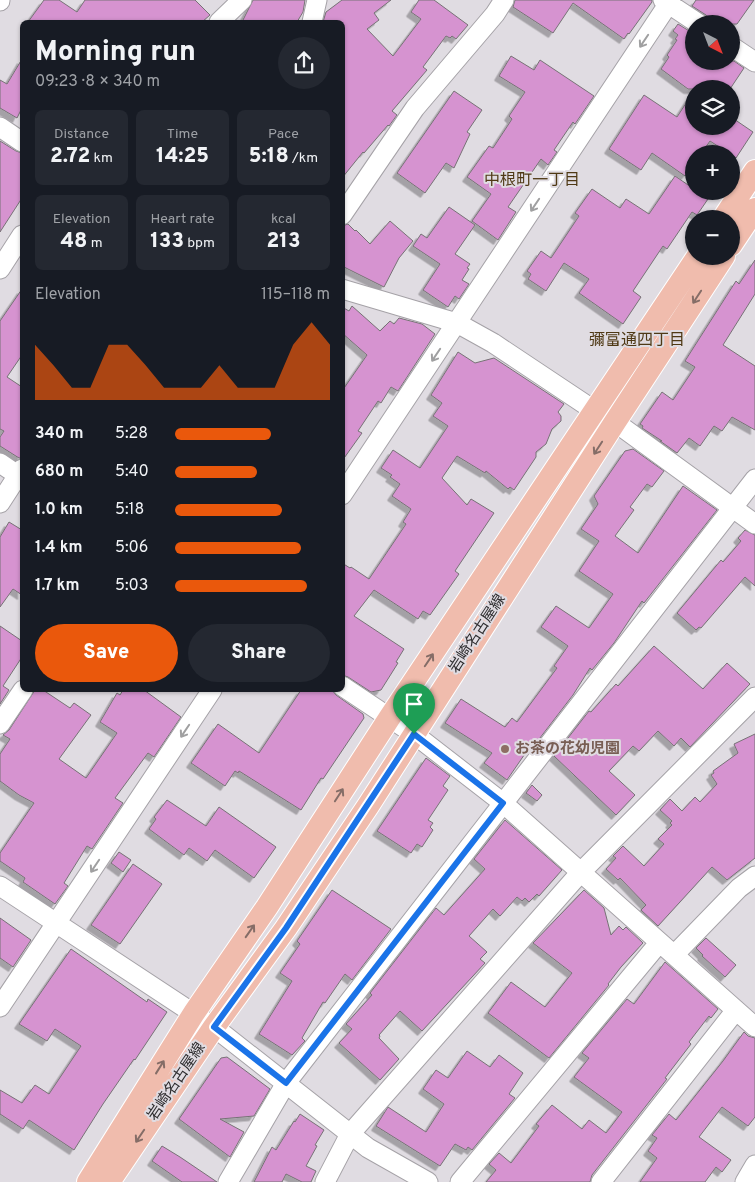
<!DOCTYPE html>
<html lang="en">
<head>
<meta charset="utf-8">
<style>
  :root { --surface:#171b24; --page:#242831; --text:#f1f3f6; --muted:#9ea1a6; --accent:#ea580c }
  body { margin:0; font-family:Overpass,"Noto Sans JP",sans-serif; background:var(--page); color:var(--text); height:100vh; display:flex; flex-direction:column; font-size:19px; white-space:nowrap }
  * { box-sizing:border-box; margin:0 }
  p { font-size:16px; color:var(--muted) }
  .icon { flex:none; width:28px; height:28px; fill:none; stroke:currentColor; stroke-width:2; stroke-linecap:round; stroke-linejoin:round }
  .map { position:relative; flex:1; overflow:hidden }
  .details { position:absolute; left:20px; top:20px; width:325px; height:672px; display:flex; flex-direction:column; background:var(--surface); border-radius:8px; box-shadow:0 1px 4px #0004 }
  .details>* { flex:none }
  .needle { width:32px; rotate:138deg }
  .controls { position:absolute; left:685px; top:15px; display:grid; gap:10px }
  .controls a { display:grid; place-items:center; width:55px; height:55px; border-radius:50%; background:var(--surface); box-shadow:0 1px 4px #0004; font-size:25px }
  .pin { position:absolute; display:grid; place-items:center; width:42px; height:42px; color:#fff; margin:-51px -21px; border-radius:50% 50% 50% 0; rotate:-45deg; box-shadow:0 0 5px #0007 }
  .pin .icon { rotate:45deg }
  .round { display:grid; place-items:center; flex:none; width:52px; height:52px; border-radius:26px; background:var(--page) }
  .headline { display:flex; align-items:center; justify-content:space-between; height:85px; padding:0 15px }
  h1 { font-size:28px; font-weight:800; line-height:38px }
  .figures { display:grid; grid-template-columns:repeat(3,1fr); gap:8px; height:85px; padding:5px 15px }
  .figures div { display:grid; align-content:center; border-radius:8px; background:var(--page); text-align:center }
  .figures b { font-size:21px; font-weight:800 }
  .figures small { font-size:14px; font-weight:400 }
  .figures p { font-size:14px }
  .chart { height:140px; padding:10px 15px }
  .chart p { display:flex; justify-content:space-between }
  .chart svg { width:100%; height:90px; margin-top:5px; fill:var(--accent); opacity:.7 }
  .button { display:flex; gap:10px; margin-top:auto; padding:10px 15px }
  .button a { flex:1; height:58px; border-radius:30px; background:var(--accent); color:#fff; font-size:20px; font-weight:800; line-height:58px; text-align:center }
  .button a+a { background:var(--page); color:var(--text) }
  ul { padding:0 15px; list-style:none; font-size:16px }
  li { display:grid; grid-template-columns:80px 60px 1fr; align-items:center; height:38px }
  li i { height:12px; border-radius:6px; background:var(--accent) }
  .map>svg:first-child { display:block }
  .building { fill:#d693d0; stroke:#777276; filter:url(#shadow) }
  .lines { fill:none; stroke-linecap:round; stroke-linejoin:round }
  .minor-casing { stroke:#a5a2a7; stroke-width:21 }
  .major-casing { stroke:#fff; stroke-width:24 }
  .minor { stroke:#fff; stroke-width:19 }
  .major { stroke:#f0bcad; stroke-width:22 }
  .oneway { stroke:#a0a0a1 }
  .oneway2 { stroke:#856d67 }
  .route-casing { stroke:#fff; stroke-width:10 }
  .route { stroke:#1a73e8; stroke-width:6 }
  .education-dot { fill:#8d6e63; stroke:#e0dce2; stroke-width:2 }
  .labels { text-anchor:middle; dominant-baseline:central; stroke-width:4; stroke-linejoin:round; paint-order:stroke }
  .street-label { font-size:15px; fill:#2d2c2e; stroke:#e0dce2 }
  .education-label { font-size:15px; font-weight:bold; fill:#785e54; stroke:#e0dce2; text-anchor:start }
  .neighbourhood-label { font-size:16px; fill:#4f3915; stroke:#e0dce2 }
</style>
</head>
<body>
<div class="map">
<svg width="755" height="1182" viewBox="0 0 755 1182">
  <defs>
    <filter id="shadow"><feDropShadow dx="-4.5" dy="4.5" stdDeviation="0" flood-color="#0004"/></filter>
  </defs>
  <rect width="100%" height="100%" fill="#e0dce2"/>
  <path class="building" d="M44,0h15l18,12 8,-12h110l15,15 -8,7h-174z
    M253,0h52l-2,12 -6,10h-55z
    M342,0h49l-17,13 5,7 -12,9 26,27 28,-37 -10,-7 8,-12h15l34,25 -12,14 -4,-3 -2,2 -4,-2 -23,31 4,3 -35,41 5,4 -8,11 -1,-1 -24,28 -1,-1 -21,26v-156h-19l3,-10z
    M515,0h137v2l-23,32 -1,-1 -4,6 -51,-36 -20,30 -40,-26z
    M696,0h58l-17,24h-27l-4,-9 -14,-9z
    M678,24l16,10v27h40l10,7 -14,21h-42l-27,-20 8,-12 -2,-2 10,-15 -2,-1 3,-4 -5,-4z
    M511,56l23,14 6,-10 54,36 -19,28 -2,-2 -19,28 3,2 -9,13 -7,-6 -33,48 8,5 -18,28 -26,-19 19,-27 -24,-17 22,-31 4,2 19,-29 -3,-3 16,-24 -26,-16z
    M22,59v49l-5,10 -17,-10v-28l7,4z
    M454,91l28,19 -15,22 3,2 -16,34 -8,-5 -21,30 -28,-20z
    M694,91v35h37v-9l22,15 -17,26 -26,-17 -9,13h-7v10l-9,12 -33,-23 -11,17 -32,-21 35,-54 33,22z
    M0,141l16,10 6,2v45l-22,34z
    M675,176l19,13v2h3l11,8 -11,16 -5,-3 -25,37 -4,-3 -30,45 8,6 -18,27 -44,-31 10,-14 -25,-16 -18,28 -18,-12 3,-5 -4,-3 14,-20 10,7 28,-42 -4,-3 17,-24 28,19 6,-9 23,15z
    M449,207l26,18 -20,29 15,10 -3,4 2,1 -7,11 7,4 -10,15 -4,-3 -7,11 -25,-17 17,-26 -27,-18 8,-12 6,4z
    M390,221l23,20 -14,17 -15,29 -42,-21v-40l6,-2 7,7 1,-1 14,14z
    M755,260v34l-32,51 32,21v64l-23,-13 -10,14 -8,-5 -14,20 -11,-8 -12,15 -17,-12h2l-20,-13 1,-2 -3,-2 22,-32 11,8 22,-33 -10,-6 51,-80 3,3z
    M22,289v66l-15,22 15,10v71h-3l-19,-12v-9l4,-6 -4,-2v-108z
    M352,306l28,25 10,-10 4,3 5,-6 23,6 13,10 -37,57 -7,-4 -10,16 -3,-2 -20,30 4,2 -20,28v-70l25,-36 -25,-22v-26l7,4z
    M458,352l17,11 19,-5 70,46 -6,8 3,4v5l-9,8 -6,15 -10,8v5l-22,33 -4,-3 -2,2 -22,-18 -1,2 -28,-17 -15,22 25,27 4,-6 23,14 -39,58 4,3 -29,41 -7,-4 -5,8 -44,-29 -20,26 50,33 -8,13 2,1 -17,27 -10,2 -23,-15 -6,-2v-112l8,5 1,-1 18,12 37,-55 -3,-2 8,-13 -19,-13 8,-12 -10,-7 2,-2 -11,-7 12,-18 27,18 28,-42 -15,-10 9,-13 -11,-8z
    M633,449l31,22 -12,16 -5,-3 -17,23 4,3 -19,26 23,17 45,-67 34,24 -73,93 -2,-2 -28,42 -22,27 -2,-2 -17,27 -40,52 -2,-2 -24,35 -23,-17 8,-10 -47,-30 16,-24 44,28 7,-9 5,4 40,-54 -3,-2 14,-20 -27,-19 15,-21 33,22 24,-34 -34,-23 20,-30 -18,-12 17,-25 -4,-8 31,-45z
    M9,522l13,8v65l-9,-6 -13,18v-70z
    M745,530l10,5v51l-10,-9 -44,51 -2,-1 -3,3 -19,-17 44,-53 2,2 18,-21 -3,-3z
    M0,626l22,15v16l-19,29 6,4 -9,14z
    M654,646l49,43 24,-26 23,21 -60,63 -9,-9 -7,8 -16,-15 -19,20 -6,-5 -24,25 26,24 -19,20 -62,-59 35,-45 2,1 25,-28 2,2z
    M35,690h8l27,18 4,-5 17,12 -32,44 27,19 31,-45 -17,-11 17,-29 3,2 3,-5h21l37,27 -27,40 -6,-4 -33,45 8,5 -31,46 -5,-3 -23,37 4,3 -13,18 -32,-22 2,-4 -25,-17v-8l34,-50 -15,-8 -19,-14v-27l10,-15 -7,-4 6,-5z
    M301,690h31l4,5 27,19 1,4 -41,61 -2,-1 -20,32 -62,-39 -1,2 -3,-2 -10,15 -34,-23 27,-39 41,29z
    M755,734v124l-28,22 -15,-13 -54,59 -17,-16 5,-5 -26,-27 -2,2 -12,-11 10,-11 -3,-2 10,-10 21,20 20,-22 -6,-5 14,-14 -2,-2 2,-2 -12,-11 10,-11 12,12 13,-14 5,5 17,-18 -6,-9 3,-2 -1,-2 25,-18 -4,-9z
    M426,758l24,18 -7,10 5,4 -20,30 5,3 -3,4 3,3 -11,17 -5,-3 -6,9 -34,-22z
    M532,785l10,10 -5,6 -11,-8z
    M167,800l39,26 13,-19 57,40 -22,31 -39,-28 -8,11 -18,-13 -5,7 -35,-26 7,-10 -2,-2z
    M505,820l57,50 -23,26 -2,-2 -8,8 -4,-4 -3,3 -5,-4 -17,19 -7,-7 -24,27 18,16 -7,7 5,4 -63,68 -22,-20 -21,24 1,1 -1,2 20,21 -19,21 -41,-37 13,-14 -6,-5 26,-29 -2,-2 66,-85 8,7 41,-46 -11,-10z
    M119,852l12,8 -8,12 -12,-9z
    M133,864l29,20 -42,60 -29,-19z
    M332,890l59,39 -39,51 -7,-6 -20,29 -2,-1 -21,36 3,3 -13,14 -33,-21 33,-53 -12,-8 20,-29 -3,-3z
    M584,890l20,18 7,27 8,-9 4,4 3,-3 17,16 -22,24 -13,17 1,1 -60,73 -61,-45 23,-31 34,25 27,-34 -39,-30z
    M0,918l31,22 -18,27 -13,-9z
    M706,938l30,27 -11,12 -23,-21 1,-1 -7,-7z
    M71,949l76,53 1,-3 19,13 -32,48 -1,-1 -31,45 -29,46 -45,-30 -6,9 -23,-15v-24l22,13 13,-18 14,9 32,-48 -26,-17 -8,12 -28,-17z
    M665,962l53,47 -7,9 -2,-2 -20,26 2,2 -26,34 2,1 -75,96 -2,7h-104l10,-12 -7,-6 10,-11 12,10 28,-37 -3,-2 16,-19 30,24 7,-9 17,13 16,-21 -48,-35 15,-19 -7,-5 45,-54 7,5z
    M744,1032l4,4 7,2v79l-7,9 -26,-19 -23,30 32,23 -9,12 -6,-5 -11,15h-65l17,-24 -9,-7 9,-13 -5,-3 17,-21 7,6 47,-59z
    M467,1051l23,16 9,-12 24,18 -14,21 6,4 -43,52 -4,-3 -2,3 -11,-6 -15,22 -64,-40 12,-19 38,25 18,-28 -21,-15 13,-19 12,8z
    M227,1057l43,32 -16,27 -34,3 24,13 -14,25 -51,-38 42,-61z
    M300,1114l24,16 -9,15 2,1 -11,20 10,5 -5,11h-9l-16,-8 -4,8h-28l18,-35 4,3 18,-29 1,1z
    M162,1146l18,11 37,25h-35l-30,-21z"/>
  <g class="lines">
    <defs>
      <path id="minor" d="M663,0l36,24
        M0,1v-1
        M219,22l23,-22
        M312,22l5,-22
        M731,46l24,16
        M0,127l22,15
        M342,215l73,-107 80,-94 9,-14
        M0,269l22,-34
        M342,289l115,34 36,20 102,68
        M615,422l140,102
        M0,463l22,15
        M342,495l329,-495
        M0,503l22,-34
        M342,686l72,48 89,69 252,224
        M0,724l23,-34
        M0,886l214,141 154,121 60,34
        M674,955l65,-67 16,-12
        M0,1007l212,-317
        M228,1182l58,-99 469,-604
        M325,1182l25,-48 230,-261 175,-176
        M460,1182l199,-239
        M601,1182l135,-172
        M745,1182l10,-17"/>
      <path id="major" d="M723,219l32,-48
        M731,245l24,-36
        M88,1182l106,-169 73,-106 123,-190 308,-461
        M109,1182l105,-155 72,-99 82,-122 247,-384 109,-166"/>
    </defs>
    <use href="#minor" class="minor-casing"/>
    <use href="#major" class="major-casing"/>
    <use href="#minor" class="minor"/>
    <use href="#major" class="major"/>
  </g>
  <defs><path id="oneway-shaft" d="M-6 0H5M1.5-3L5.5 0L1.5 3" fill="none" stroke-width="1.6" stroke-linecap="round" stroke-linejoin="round" transform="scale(1.25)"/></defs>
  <g class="oneway">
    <use href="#oneway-shaft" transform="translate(644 41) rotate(124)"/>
    <use href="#oneway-shaft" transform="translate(535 205) rotate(124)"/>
    <use href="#oneway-shaft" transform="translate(436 355) rotate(124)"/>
    <use href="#oneway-shaft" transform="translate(185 731) rotate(124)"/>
    <use href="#oneway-shaft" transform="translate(95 866) rotate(124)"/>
  </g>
  <g class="oneway2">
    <use href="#oneway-shaft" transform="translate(697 297) rotate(123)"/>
    <use href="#oneway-shaft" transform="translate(598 448) rotate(123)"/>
    <use href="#oneway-shaft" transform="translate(429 660) rotate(-56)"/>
    <use href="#oneway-shaft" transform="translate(339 795) rotate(-57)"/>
    <use href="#oneway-shaft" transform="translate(250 931) rotate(-55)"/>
    <use href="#oneway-shaft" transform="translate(160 1067) rotate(-58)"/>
    <use href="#oneway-shaft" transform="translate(140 1136) rotate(124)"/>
  </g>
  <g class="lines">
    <defs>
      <path id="route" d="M414,734l89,69 -217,280 -72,-56 72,-99z"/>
    </defs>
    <use href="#route" class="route-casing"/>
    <use href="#route" class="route"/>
  </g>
  <circle class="education-dot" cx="505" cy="749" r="5"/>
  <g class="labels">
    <g class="street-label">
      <text transform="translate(478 634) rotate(-57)">岩崎名古屋線</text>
      <text transform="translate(177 1082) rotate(-56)">岩崎名古屋線</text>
    </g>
    <g class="education-label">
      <text x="515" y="749">お茶の花幼児園</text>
    </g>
    <g class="neighbourhood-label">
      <text x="532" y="181">中根町一丁目</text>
      <text x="637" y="341">彌富通四丁目</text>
    </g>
  </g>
</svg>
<div class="controls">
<a><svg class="needle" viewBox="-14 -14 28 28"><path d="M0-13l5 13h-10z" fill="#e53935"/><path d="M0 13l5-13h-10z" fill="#9ea1a6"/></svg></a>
<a><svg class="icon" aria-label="layers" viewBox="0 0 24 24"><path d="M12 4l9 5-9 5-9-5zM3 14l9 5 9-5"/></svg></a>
<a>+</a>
<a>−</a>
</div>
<div class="pin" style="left:414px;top:734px;background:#1e9e55"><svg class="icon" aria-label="arrive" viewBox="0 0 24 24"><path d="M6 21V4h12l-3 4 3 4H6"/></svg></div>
<section class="details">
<div class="headline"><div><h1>Morning run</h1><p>09:23 · 8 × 340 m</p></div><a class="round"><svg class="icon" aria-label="share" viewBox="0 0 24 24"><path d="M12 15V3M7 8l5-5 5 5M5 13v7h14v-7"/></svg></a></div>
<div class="figures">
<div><p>Distance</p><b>2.72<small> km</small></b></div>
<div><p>Time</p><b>14:25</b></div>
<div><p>Pace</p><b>5:18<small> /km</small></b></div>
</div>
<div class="figures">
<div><p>Elevation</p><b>48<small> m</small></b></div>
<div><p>Heart rate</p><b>133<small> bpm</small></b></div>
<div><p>kcal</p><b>213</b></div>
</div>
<div class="chart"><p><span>Elevation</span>115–118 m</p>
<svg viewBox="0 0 160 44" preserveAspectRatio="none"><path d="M0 44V17L10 27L20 38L30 38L40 17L50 17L60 27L70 38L80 38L90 38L100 27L110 38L120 38L130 38L140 17L150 6L160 17V44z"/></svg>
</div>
<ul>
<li><b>340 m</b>5:28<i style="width:62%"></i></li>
<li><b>680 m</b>5:40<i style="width:53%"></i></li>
<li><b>1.0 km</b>5:18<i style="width:69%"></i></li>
<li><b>1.4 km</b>5:06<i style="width:81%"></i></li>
<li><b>1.7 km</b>5:03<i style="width:85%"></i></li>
</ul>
<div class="button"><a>Save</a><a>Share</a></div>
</section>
</div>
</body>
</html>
